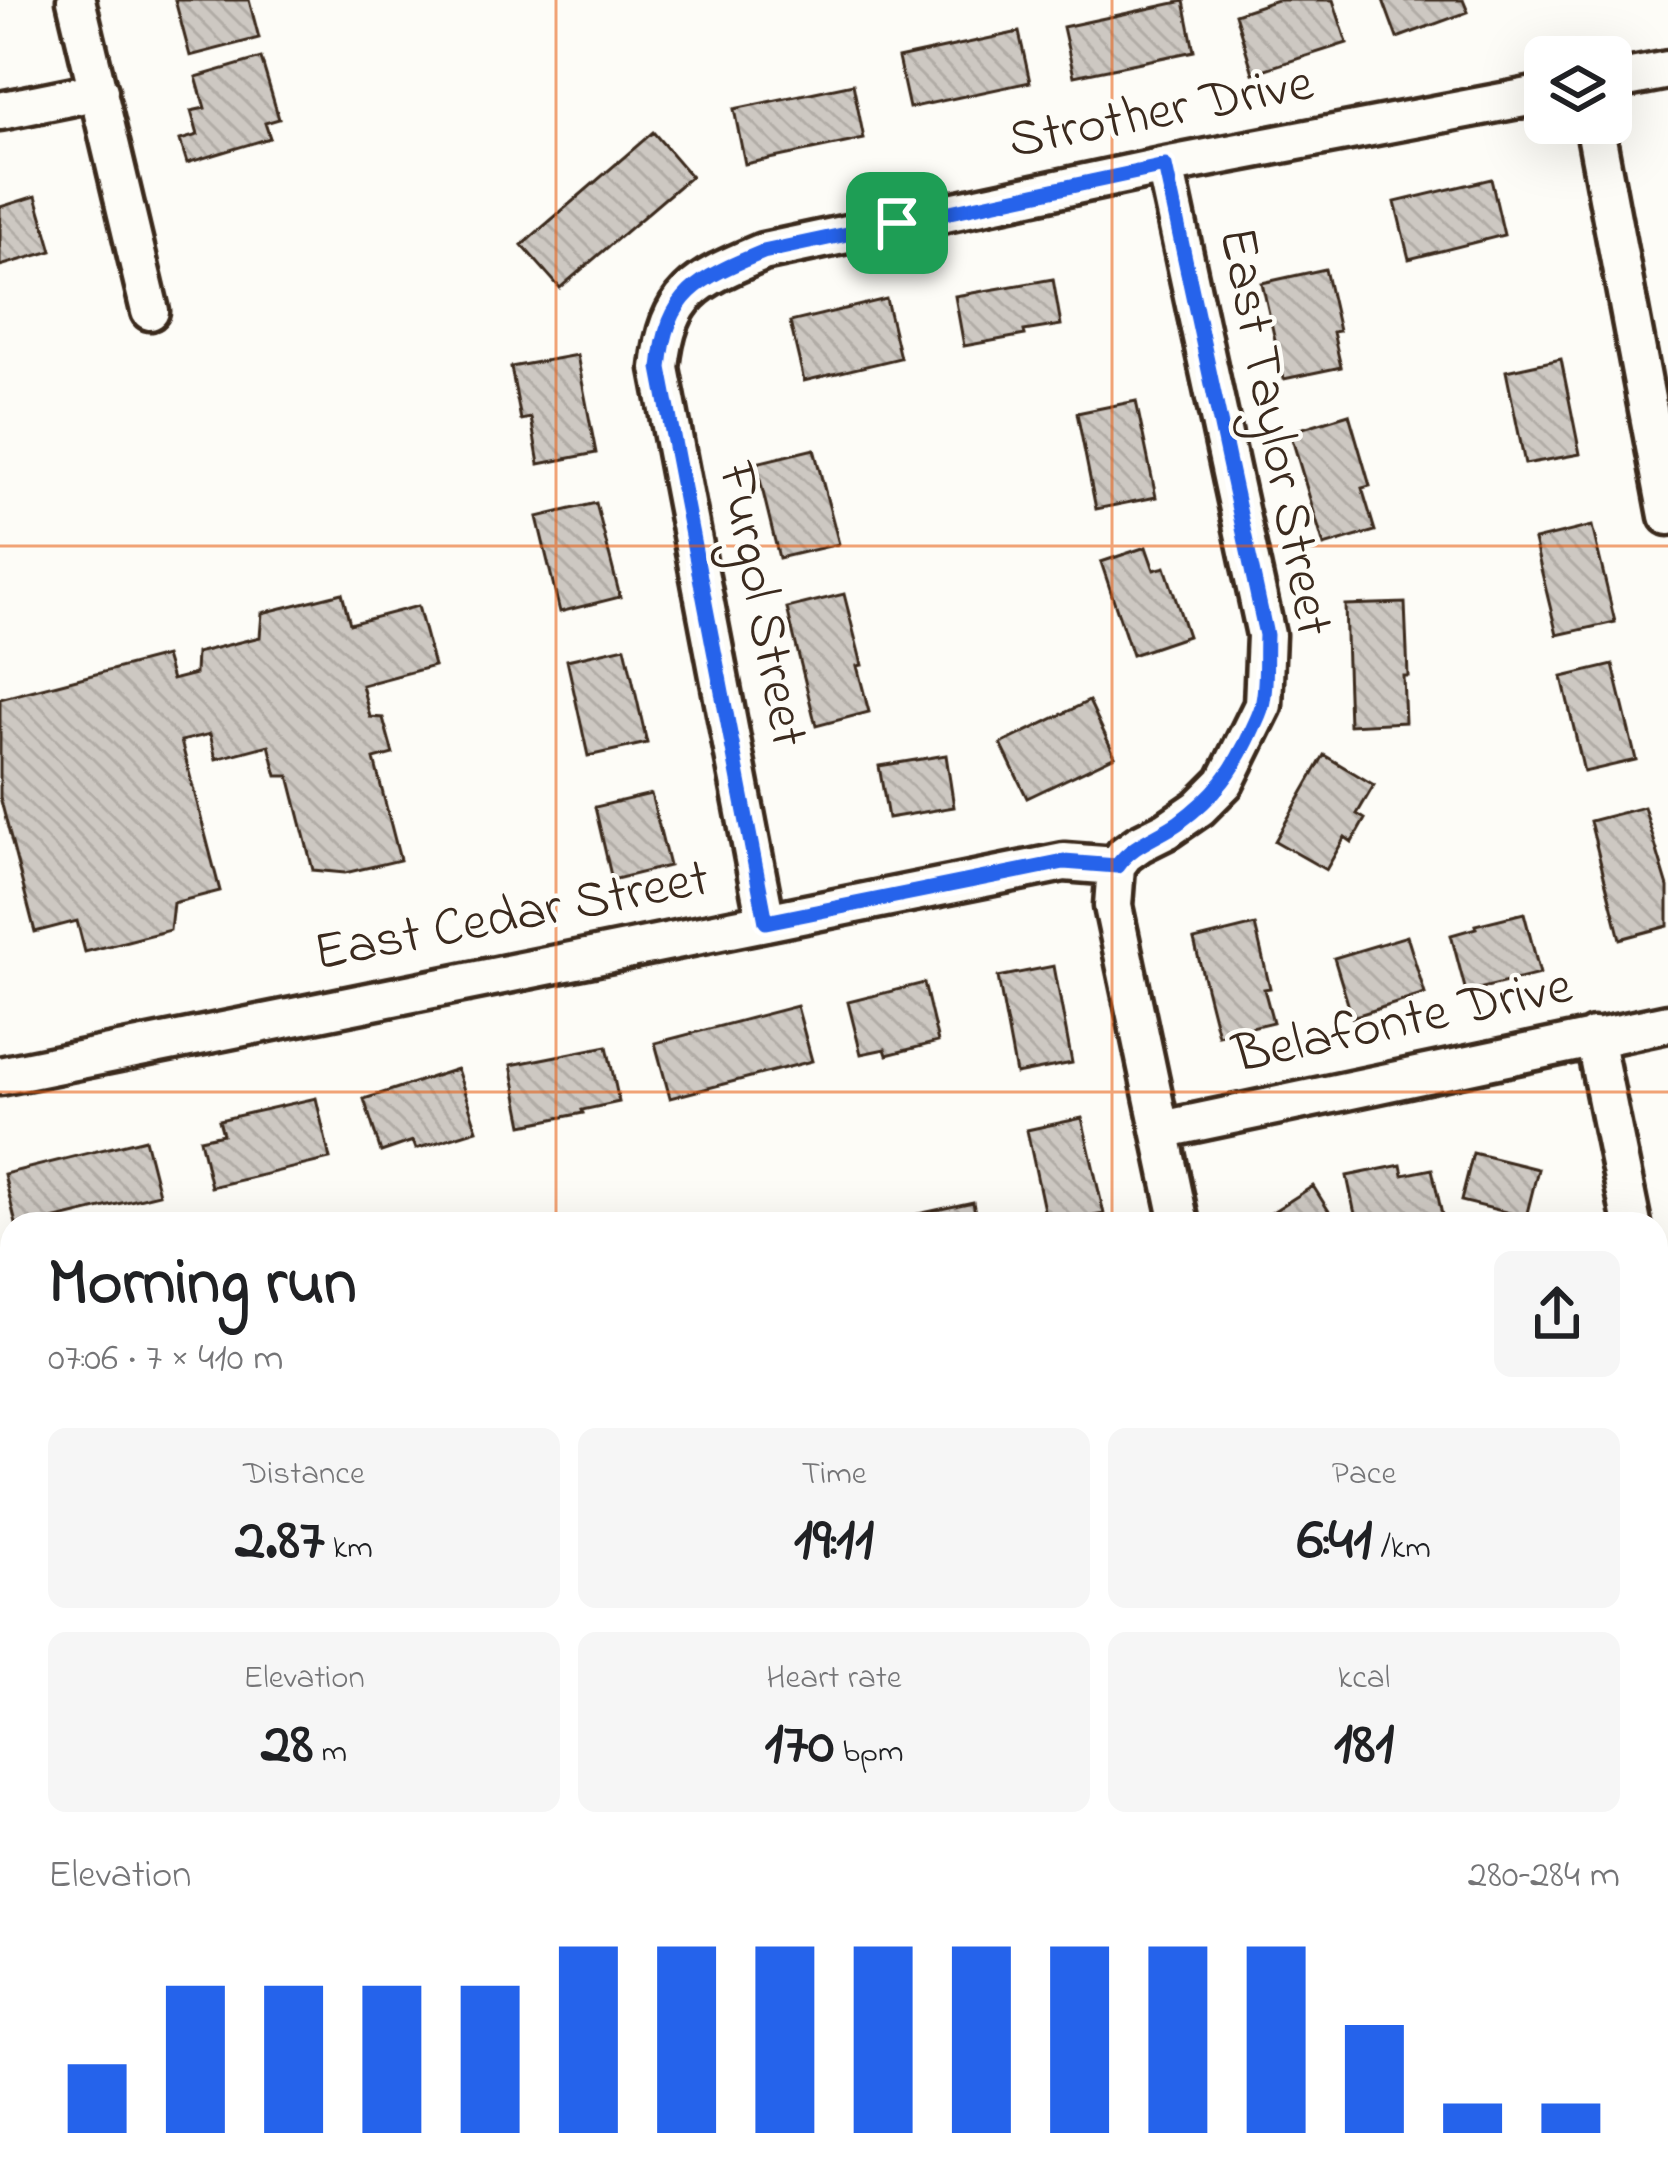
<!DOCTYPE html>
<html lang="en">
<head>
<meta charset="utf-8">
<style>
  :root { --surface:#fff; --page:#f6f6f6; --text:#202124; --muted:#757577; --accent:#2563eb }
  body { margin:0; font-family:"Indie Flower",sans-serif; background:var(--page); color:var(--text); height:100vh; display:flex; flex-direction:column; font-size:45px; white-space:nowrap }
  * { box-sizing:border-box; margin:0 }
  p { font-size:39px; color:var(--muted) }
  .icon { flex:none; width:66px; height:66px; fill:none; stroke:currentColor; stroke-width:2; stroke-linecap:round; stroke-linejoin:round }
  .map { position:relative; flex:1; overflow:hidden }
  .panel { position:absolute; left:0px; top:1212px; width:1668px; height:972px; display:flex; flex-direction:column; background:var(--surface); border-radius:36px 36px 0 0; box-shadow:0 12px 48px #0002 }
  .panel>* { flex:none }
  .buttons { position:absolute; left:1524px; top:36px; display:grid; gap:24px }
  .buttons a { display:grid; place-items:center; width:108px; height:108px; border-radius:18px; background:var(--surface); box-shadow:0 12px 48px #0002; font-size:60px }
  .pin { position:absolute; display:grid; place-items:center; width:102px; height:102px; color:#fff; margin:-51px; border-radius:24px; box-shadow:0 6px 18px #0006 }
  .round { display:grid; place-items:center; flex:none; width:126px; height:126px; border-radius:18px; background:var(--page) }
  .headline { display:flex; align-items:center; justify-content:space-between; height:204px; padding:0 48px }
  h1 { font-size:66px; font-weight:800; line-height:90px }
  .metrics { display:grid; grid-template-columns:repeat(3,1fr); gap:18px; height:204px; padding:12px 48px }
  .metrics div { display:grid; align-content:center; border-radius:18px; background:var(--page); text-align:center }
  .metrics b { font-size:60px; font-weight:800 }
  .metrics small { font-size:33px; font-weight:400 }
  .metrics p { font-size:33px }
  .chart { height:336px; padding:24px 48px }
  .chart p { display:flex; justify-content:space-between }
  .chart svg { width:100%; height:216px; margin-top:12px; stroke:var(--accent); stroke-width:6 }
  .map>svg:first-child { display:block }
  .building { fill:url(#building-back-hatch); stroke:#3b2a1e; stroke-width:3 }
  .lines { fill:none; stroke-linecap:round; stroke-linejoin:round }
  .lane-casing { stroke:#3b2a1e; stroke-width:27 }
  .street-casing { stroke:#3b2a1e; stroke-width:45 }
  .lane { stroke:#fdfcf7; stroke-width:18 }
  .street { stroke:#fdfcf7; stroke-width:36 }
  .route-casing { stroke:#fff; stroke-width:24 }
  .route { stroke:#2563eb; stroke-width:15 }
  .grid { fill:none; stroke:#e8590c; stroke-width:3; stroke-opacity:0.55 }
  .labels { text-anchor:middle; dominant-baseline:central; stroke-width:9; stroke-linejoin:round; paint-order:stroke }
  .street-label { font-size:54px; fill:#3b2a1e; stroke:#fdfcf7 }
</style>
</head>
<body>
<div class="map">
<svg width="1668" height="2184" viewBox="0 0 1668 2184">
  <defs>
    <pattern id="building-back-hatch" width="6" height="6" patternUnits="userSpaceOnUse" patternTransform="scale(3)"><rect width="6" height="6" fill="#cdc8c2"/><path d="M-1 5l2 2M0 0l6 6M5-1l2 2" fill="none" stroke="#b1aca6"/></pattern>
  </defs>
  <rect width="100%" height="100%" fill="#fdfcf7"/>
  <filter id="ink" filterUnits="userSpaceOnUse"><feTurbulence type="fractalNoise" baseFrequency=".00833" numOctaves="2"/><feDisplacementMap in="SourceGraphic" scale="24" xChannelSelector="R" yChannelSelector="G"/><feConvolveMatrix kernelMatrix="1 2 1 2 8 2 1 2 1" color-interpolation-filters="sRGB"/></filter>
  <g filter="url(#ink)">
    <path class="building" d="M175,0h74l10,38 -69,18z
      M1277,0h56l14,43 -94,30 -18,-59z
      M1383,0h80l5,12 -71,26z
      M1184,1l10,50 -120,25 -11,-49z
      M1019,32l11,50 -121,26 -11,-50z
      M261,58l18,61 -14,4 5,15 -83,25 -7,-23 18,-5 -7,-24 14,-3 -9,-31z
      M853,84l11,55 -119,25 -11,-55z
      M653,132l38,44 -131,112 -38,-43z
      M1491,179l13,56 -95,24 -14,-57z
      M36,196l16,55 -52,15v-59z
      M1325,269l14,62 -6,1 8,35 -57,12 -22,-96z
      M1053,279l8,46 -37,6 1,4 -61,11 -9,-50z
      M886,299l14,59 -96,23 -14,-59z
      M577,355l19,98 -57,11 -8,-46 -10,2 -10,-53z
      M1561,359l19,95 -55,10 -19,-93z
      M1136,401l20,96 -60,12 -19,-96z
      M1349,414l21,72 -8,2 13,43 -51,15 -34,-114z
      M814,449l25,95 -60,14 -23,-95z
      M596,503l24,94 -60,15 -23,-95z
      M1592,526l23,96 -58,13 -23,-95z
      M1146,547l8,23 11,-3 23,69 -56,19 -31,-93z
      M342,593l8,31 68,-18 16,60 -72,19 8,32 13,1 10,36 -19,5 26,101 -55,13 -32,-3 -24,-94h-12l-8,-31 -53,14 -6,-25 -29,7 39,150 -47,12 -3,27 -85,22 -8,-31 -42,11 -35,-135v-98l165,-43 7,24 23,-6 1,-21 64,-16 2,-24z
      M844,594l18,71 -5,1 12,46 -53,14 -29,-118z
      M1405,603l3,73h-5l2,46 -56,3 -4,-120z
      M625,647l22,96 -59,13 -21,-96z
      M1613,665l23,95 -52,12 -22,-95z
      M1089,701l26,55 -88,42 -26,-54z
      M946,755l8,52 -66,11 -9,-52z
      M1324,755l50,30 -17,29 8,5 -13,23 -7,-5 -19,33 -51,-29z
      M651,794l18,72 -57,14 -17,-73z
      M1644,807l24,80v39l-48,13 -30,-118z
      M1524,913l16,61 -74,18 -15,-57 25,-7 -1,-3z
      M1255,925l15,63 -6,1 9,33 -55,13 -24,-95z
      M1407,936l18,58 -73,23 -18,-59z
      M1054,966l18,97 -56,11 -18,-97z
      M924,983l14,59 -51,13 -2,-6 -24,5 -13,-52z
      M797,1006l15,55 -142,37 -15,-55z
      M607,1046l12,56 -37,8 1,3 -60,12 -12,-60z
      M457,1069l20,61 -61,19 -3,-8 -32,11 -17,-53z
      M316,1098l14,61 -119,28 -11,-48 23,-5 -4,-14z
      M1082,1118l22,96 -57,10 -20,-94z
      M145,1139l14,55 -123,30h-20l-12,-50z
      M1473,1153l65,16 -12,48 -65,-16z
      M1401,1165l2,10 29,-6 12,55h-87l-10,-48z
      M1313,1186l24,38h-70l-4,-6z
      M973,1202l4,22h-76l-2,-6z
      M0,1403l12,33v15l-12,4z
      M12,1864v69l-12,-11v-44z
      M1668,1878v69l-12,3v-69z
      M1668,1982v89l-12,2v-88z
      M1668,2088v96h-1l-11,-51v-42z
      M346,2172h51l-13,12h-27z
      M668,2172h80l5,12h-81z
      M794,2172h97l-37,12h-56z
      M1473,2172h77l2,9 -12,3h-64z"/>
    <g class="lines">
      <defs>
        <path id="lane" d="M0,1571l12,-15"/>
        <path id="street" d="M76,0l74,311
          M1611,81l57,-11
          M0,111l99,-20
          M1594,123l74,393
          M1165,166l101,469 -3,70 -38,77 -26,26 -32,22 -28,14 -14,10 -9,12 -3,40 67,318
          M766,922l-106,-554c8,-77 37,-88 103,-116l402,-86 380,-72
          M1594,1037l38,187
          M0,1076l1064,-214 52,4
          M1161,1130l507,-107
          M1656,1344l12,59
          M0,1741l12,-12
          M1372,2172l2,12
          M216,2184l7,-12
          M1243,2184l61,-12"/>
      </defs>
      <use href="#lane" class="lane-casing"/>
      <use href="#street" class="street-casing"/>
      <use href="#lane" class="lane"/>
      <use href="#street" class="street"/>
    </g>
  </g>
  <g class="lines" filter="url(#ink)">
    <defs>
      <path id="route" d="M1165,166l101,469c-1,21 1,45 -3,66 -1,9 -6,18 -10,27 -19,43 -37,67 -75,95 -22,15 -45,21 -61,43l-53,-4 -298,60 -106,-554c7,-76 38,-89 103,-116z"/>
    </defs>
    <use href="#route" class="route-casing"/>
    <use href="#route" class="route"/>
  </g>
  <path class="grid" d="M556,0v1224M1112,0v1224M0,546h1668M0,1092h1668M0,1638h12M1656,1638h12M556,2172v12M1112,2172v12"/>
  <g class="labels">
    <g class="street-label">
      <text transform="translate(1161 114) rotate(-11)">Strother Drive</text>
      <text transform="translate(1273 432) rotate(79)">East Taylor Street</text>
      <text transform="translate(760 605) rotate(79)">Furgol Street</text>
      <text transform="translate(512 918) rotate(-11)">East Cedar Street</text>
      <text transform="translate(1403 1023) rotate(-12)">Belafonte Drive</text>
    </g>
  </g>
</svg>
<div class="buttons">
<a><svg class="icon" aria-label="layers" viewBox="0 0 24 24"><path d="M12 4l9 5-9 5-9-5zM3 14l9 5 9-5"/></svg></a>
</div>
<div class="pin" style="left:897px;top:223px;background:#1e9e55"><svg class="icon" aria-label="arrive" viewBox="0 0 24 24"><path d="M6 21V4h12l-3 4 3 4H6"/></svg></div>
<section class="panel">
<div class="headline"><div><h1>Morning run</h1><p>07:06 · 7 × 410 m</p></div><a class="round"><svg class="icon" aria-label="share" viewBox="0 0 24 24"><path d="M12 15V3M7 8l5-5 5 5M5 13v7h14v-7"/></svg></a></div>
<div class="metrics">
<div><p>Distance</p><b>2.87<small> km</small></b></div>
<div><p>Time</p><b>19:11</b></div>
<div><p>Pace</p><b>6:41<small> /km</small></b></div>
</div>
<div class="metrics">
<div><p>Elevation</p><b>28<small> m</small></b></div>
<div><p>Heart rate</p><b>170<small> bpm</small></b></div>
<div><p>kcal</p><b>181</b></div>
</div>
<div class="chart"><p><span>Elevation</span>280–284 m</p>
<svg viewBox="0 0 160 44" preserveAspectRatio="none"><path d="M5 44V30M15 44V14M25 44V14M35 44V14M45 44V14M55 44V6M65 44V6M75 44V6M85 44V6M95 44V6M105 44V6M115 44V6M125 44V6M135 44V22M145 44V38M155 44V38"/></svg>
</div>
</section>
</div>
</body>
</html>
